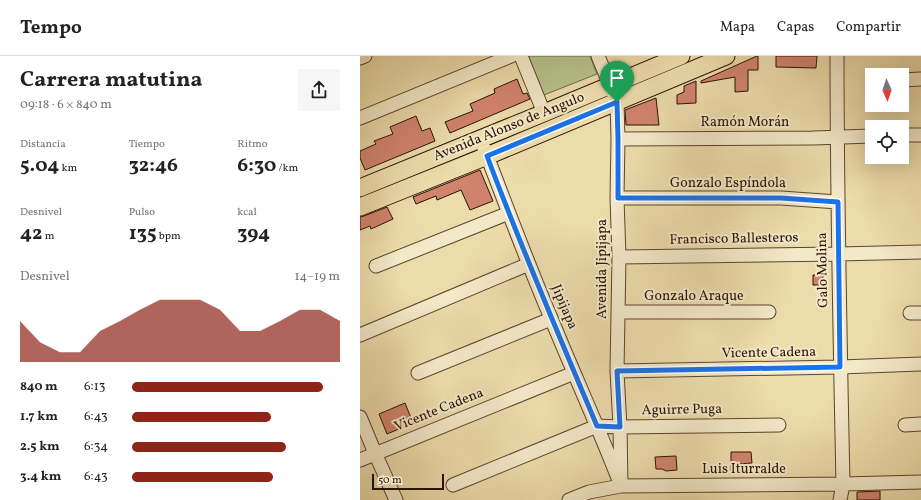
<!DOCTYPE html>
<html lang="es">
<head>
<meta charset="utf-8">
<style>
  :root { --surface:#fff; --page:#f6f6f6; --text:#222; --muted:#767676; --line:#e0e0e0; --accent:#8f2418 }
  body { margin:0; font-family:Vollkorn,serif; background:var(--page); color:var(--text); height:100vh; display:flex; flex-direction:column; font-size:15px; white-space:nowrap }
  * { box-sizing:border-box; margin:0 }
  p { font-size:13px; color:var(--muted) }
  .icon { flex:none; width:22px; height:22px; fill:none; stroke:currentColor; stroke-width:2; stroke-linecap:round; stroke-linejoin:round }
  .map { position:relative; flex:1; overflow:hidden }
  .sheet { display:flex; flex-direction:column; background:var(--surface); width:360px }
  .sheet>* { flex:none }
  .needle { width:26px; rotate:177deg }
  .tools { position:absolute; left:505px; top:12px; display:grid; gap:8px }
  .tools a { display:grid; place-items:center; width:44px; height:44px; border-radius:0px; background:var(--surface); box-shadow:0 4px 16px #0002; font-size:20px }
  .scale { position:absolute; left:12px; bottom:10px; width:72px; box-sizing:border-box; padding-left:4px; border:2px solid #2b1303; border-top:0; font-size:11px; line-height:14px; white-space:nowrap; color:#2b1303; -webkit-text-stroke:3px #f3e8c8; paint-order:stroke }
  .pin { position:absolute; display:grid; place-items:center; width:34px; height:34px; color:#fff; margin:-41px -17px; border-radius:50% 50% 50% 0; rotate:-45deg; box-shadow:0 0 4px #0007 }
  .pin .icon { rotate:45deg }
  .round { display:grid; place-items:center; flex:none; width:42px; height:42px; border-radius:0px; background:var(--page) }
  .overview { display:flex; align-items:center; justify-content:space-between; height:68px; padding:0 20px }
  h1 { font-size:22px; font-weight:700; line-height:30px }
  .figures { display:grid; grid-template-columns:repeat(3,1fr); gap:6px; height:68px; padding:4px 20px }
  .figures div { display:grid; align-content:center }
  .figures b { font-size:20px; font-weight:700 }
  .figures small { font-size:11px; font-weight:400 }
  .figures p { font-size:11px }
  .chart { height:112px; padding:8px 20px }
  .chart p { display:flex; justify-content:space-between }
  .chart svg { width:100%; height:72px; margin-top:4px; fill:var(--accent); opacity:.7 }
  ul { padding:0 20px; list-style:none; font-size:13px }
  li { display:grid; grid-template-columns:64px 48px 1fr; align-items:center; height:30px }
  li i { height:10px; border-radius:5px; background:var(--accent) }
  header { display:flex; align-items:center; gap:24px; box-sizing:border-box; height:56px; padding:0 20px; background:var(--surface); border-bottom:1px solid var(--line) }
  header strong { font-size:19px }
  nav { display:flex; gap:22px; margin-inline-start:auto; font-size:14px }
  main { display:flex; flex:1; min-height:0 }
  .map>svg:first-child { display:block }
  .green { fill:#b6c18b; stroke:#706a47 }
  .building { fill:#d0836d; stroke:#2b1303 }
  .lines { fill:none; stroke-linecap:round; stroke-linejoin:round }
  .minor-casing { stroke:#5b452d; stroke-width:15 }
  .major-casing { stroke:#2b1303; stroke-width:19 }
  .minor { stroke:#f3e8c8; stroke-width:13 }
  .major { stroke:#ecdbab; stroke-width:17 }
  .route-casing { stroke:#fff; stroke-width:8 }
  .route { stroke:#1a73e8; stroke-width:5 }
  .labels { text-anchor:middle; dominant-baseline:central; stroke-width:4; stroke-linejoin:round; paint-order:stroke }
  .street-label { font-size:14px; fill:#2b1303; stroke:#f3e8c8 }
</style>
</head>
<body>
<header>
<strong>Tempo</strong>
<nav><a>Mapa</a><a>Capas</a><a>Compartir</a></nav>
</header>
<main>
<section class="sheet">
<div class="overview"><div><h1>Carrera matutina</h1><p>09:18 · 6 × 840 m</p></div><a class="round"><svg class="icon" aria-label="share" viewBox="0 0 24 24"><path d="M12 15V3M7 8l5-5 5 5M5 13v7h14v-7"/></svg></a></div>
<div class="figures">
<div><p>Distancia</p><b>5.04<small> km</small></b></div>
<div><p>Tiempo</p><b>32:46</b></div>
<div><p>Ritmo</p><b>6:30<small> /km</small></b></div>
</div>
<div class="figures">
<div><p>Desnivel</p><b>42<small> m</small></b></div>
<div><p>Pulso</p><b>135<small> bpm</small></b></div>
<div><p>kcal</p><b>394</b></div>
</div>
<div class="chart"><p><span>Desnivel</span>14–19 m</p>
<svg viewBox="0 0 160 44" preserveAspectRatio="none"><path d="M0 44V19L10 32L20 38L30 38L40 25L50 19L60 12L70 6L80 6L90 6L100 12L110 25L120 25L130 19L140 12L150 12L160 19V44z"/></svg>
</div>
<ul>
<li><b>840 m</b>6:13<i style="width:92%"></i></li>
<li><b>1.7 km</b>6:43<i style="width:67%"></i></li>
<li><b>2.5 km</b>6:34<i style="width:74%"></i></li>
<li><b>3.4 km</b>6:43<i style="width:68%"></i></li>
</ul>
</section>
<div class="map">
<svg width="561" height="444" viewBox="0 0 561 444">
  <rect width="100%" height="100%" fill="#ecdbab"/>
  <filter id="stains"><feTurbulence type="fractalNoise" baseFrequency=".005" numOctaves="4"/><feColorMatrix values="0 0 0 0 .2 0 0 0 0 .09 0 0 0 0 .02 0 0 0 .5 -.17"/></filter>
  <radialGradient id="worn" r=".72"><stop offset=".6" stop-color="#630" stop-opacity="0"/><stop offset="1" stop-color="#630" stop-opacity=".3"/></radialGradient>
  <path class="green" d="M168,0h62l7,18 -53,21z"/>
  <path class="building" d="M397,0h1v14h-10v21l-13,1v-15l-34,6v-2z
    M416,0h41l-1,12 -40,-1z
    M157,23l6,15 4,-1 3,6 -80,34 -5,-11 28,-11 -3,-7 25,-11 -1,-4z
    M336,25v22l-19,1v-9l7,-3v-6z
    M296,42l3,27h-33l-1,-15z
    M56,60l6,15 8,-3 5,13 -70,29 -5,-12v-7l16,-7 -2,-3 19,-7 -3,-7z
    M120,114l13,31 -23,9 -9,-20 -24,10 -1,-4 -20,8 -3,-7z
    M27,151l6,12 -22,10 -1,-3 -10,4v-13l4,-1z
    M453,219h10v10h-10z
    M45,347l8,20 -26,11 -8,-20z
    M371,396h20l1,11 -13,1v7h-8z
    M316,400l1,14 -11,1 -4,-2h-6l-1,-12z
    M520,435v9h-23v-8z"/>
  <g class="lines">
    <defs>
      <path id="minor" d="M161,0l23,57
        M238,0l19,46 1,37 -1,59 2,59 -2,114 3,56 1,59
        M477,0c0,143 3,286 6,428l-3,16
        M0,2l5,-2
        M542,24l19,-1
        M0,62l151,-62
        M542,79h19
        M258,83l195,-1 59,-2
        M124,92c22,57 43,114 67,170 22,54 46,106 67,160
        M257,142h164l57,4
        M259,201l220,-3 82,-2
        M16,210l133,-53
        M258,256h151
        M550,257h11
        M0,279l169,-71
        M257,315l223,-4 81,-3
        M58,317l133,-54
        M0,361l15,36 21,47
        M545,369l16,-1
        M0,404l214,-87
        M93,429l144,-59 23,1 159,-2
        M209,444l20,-8 32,-6 222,-2 78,-2"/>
      <path id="major" d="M0,132l184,-75 137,-57
        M0,151l127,-51 239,-100"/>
    </defs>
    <use href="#minor" class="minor-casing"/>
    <use href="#major" class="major-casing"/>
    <use href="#minor" class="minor"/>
    <use href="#major" class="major"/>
  </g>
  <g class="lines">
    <defs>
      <path id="route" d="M257,46l1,37v59h163l57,4 2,165 -223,4 3,56 -23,-1c-38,-90 -76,-179 -110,-270z"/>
    </defs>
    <use href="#route" class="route-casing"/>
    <use href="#route" class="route"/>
  </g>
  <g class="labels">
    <g class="street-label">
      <text x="385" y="66">Ramón Morán</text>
      <text transform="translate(149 71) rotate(-22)">Avenida Alonso de Angulo</text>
      <text x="368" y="127">Gonzalo Espíndola</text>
      <text transform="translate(374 183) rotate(-1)">Francisco Ballesteros</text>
      <text transform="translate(242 213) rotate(-90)">Avenida Jipijapa</text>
      <text transform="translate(463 214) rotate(-91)">Galo Molina</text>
      <text x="334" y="240">Gonzalo Araque</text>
      <text transform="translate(204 251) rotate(67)">Jipijapa</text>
      <text transform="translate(409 297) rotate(-1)">Vicente Cadena</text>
      <text transform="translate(79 354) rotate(-22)">Vicente Cadena</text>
      <text transform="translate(322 354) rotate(-1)">Aguirre Puga</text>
      <text x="384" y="413">Luis Iturralde</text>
    </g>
  </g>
  <rect width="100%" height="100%" filter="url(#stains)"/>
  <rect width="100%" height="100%" fill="url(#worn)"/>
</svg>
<div class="tools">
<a><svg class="needle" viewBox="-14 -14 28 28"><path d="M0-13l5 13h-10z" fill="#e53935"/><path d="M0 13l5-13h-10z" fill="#767676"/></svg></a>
<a><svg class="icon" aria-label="locate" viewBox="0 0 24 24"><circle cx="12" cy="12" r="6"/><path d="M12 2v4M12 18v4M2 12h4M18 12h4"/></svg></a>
</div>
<div class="scale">50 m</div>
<div class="pin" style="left:257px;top:46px;background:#1e9e55"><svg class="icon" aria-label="arrive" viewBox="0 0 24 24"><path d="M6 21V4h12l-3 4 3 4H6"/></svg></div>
</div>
</main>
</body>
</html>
